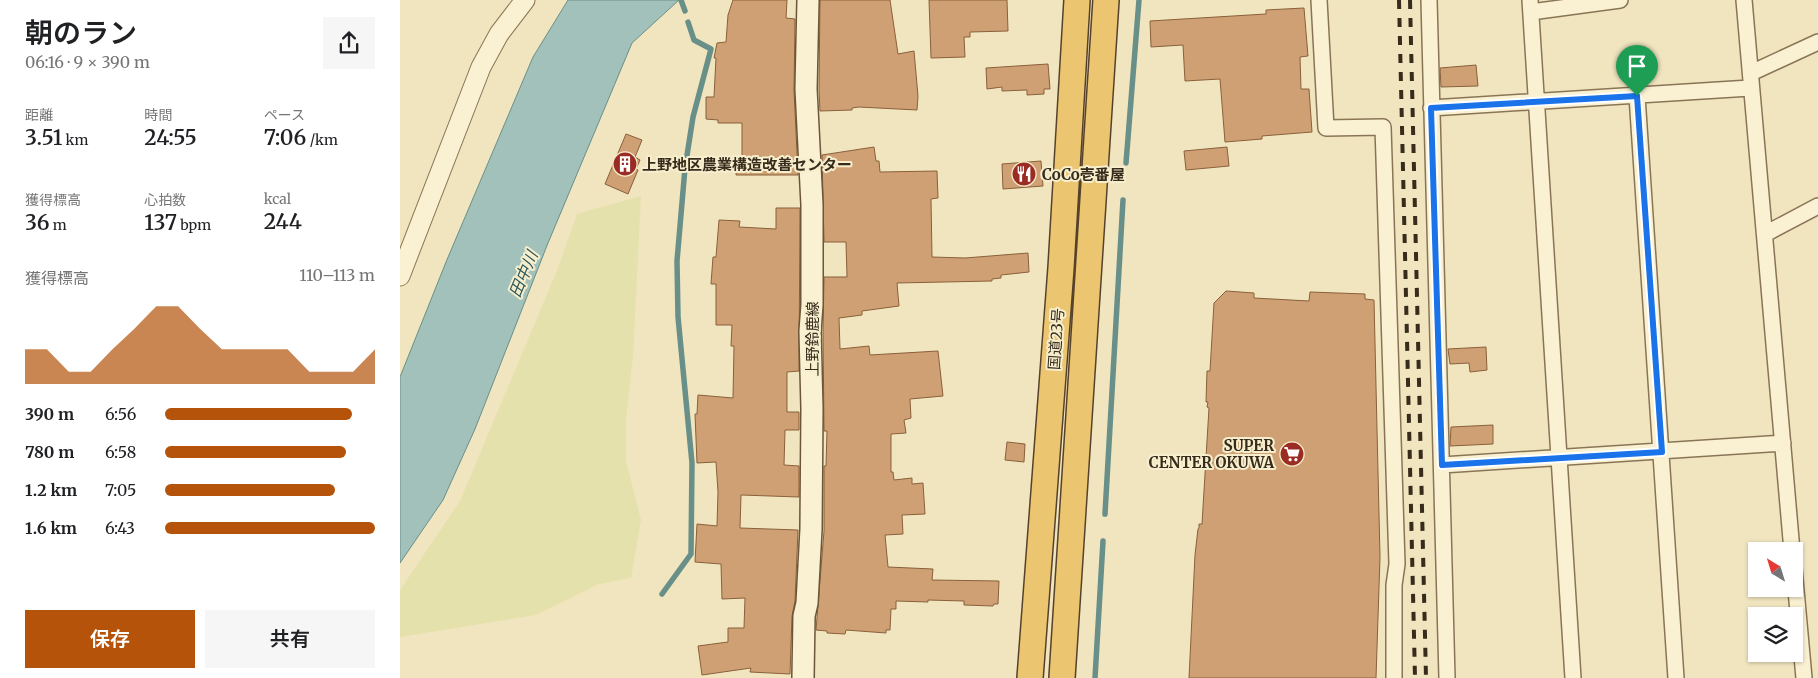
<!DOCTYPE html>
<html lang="ja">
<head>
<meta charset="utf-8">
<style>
  :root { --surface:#fff; --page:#f6f6f6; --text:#202124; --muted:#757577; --accent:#b45309 }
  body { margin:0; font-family:Merriweather,"Noto Sans JP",serif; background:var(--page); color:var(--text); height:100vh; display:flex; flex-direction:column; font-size:19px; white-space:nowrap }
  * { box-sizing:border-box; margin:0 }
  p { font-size:16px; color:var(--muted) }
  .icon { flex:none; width:28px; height:28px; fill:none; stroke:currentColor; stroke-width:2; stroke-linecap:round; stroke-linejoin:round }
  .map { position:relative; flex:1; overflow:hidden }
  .drawer { display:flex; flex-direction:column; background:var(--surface); width:400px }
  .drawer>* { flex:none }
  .needle { width:32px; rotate:322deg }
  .fabs { position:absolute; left:1348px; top:542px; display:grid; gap:10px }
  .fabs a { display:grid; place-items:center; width:55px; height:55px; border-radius:0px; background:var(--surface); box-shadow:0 1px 4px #0004; font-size:25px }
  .pin { position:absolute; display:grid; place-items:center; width:42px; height:42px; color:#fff; margin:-51px -21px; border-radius:50% 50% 50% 0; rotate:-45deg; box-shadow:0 0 5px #0007 }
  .pin .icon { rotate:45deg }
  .round { display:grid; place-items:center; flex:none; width:52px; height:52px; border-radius:0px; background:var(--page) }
  .head { display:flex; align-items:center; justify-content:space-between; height:85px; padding:0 25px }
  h1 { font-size:28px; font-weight:600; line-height:38px }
  .metrics { display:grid; grid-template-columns:repeat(3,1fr); gap:8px; height:85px; padding:5px 25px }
  .metrics div { display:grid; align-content:center }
  .metrics b { font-size:21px; font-weight:600 }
  .metrics small { font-size:14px; font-weight:400 }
  .metrics p { font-size:14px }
  .chart { height:140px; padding:10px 25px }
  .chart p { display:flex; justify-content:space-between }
  .chart svg { width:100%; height:90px; margin-top:5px; fill:var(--accent); opacity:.7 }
  .action { display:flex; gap:10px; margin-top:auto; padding:10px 25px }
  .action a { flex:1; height:58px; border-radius:0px; background:var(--accent); color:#fff; font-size:20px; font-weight:600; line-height:58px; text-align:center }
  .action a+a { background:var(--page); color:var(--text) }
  ul { padding:0 25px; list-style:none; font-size:16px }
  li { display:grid; grid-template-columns:80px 60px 1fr; align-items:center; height:38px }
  li i { height:12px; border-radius:6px; background:var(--accent) }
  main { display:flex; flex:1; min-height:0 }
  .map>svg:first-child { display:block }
  .farmland { fill:#e5e1ac }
  .water { fill:#a2c1ba; stroke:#698f89 }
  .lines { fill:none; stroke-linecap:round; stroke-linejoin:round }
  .stream { stroke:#698f89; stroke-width:5.5 }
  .building { fill:#cfa073; stroke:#89603b }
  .minor-casing { stroke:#897556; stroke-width:18 }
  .tertiary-casing { stroke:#897556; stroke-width:21 }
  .secondary-casing { stroke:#6a563a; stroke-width:24 }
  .trunk-casing { stroke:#56422b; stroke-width:28 }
  .minor { stroke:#faf1d2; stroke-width:15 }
  .tertiary { stroke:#faf1d2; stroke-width:19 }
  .secondary { stroke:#faf1d2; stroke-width:21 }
  .trunk { stroke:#ecc570; stroke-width:25 }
  .rail { stroke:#372b1c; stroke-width:4; stroke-dasharray:9 9; stroke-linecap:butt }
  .route-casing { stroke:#fff; stroke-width:10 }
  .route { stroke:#1a73e8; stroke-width:6 }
  .labels { text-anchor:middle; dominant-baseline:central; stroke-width:4; stroke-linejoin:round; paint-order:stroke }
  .poi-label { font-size:15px; font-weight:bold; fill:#372b1c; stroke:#f7eece; text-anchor:start }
  .street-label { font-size:15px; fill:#372b1c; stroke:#f7eece }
  .water-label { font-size:16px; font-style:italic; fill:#2a5758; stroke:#f7eece }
</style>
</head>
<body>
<main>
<section class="drawer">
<div class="head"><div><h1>朝のラン</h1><p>06:16 · 9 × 390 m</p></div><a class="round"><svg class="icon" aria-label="share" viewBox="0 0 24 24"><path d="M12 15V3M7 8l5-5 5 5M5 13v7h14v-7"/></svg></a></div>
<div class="metrics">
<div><p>距離</p><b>3.51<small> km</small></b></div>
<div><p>時間</p><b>24:55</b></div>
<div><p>ペース</p><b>7:06<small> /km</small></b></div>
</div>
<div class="metrics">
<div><p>獲得標高</p><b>36<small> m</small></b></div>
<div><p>心拍数</p><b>137<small> bpm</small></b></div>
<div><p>kcal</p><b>244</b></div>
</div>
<div class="chart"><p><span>獲得標高</span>110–113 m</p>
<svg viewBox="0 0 160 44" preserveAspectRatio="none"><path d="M0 44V27L10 27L20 38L30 38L40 27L50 17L60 6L70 6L80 17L90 27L100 27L110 27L120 27L130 38L140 38L150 38L160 27V44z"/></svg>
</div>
<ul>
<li><b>390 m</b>6:56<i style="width:89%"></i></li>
<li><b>780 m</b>6:58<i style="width:86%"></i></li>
<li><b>1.2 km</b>7:05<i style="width:81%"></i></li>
<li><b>1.6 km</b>6:43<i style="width:100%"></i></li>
</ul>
<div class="action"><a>保存</a><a>共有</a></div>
</section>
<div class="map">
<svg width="1418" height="678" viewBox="0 0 1418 678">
  <rect width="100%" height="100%" fill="#f0e5bf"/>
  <path class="farmland" d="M241,196l-8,160 -7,65v40l15,59 -10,58 -32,6 -63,31 -136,22v-47l60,-89 98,-233 19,-54z"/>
  <path class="water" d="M168,0h111l-47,43 -84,200 -73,186 -32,71 -43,63v-186l46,-115 87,-205z"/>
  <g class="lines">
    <path class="stream" d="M281,0l4,11
      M726,163l13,-163
      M705,514l18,-314
      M262,594l29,-40 1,-91 -14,-146 -1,-56 8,-93 8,-51 18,-68 -17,-9 -6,-18
      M695,678l8,-137"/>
  </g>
  <path class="building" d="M333,0h54l-1,18 9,1 -1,71 4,85h-62l1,-18 5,1v-35h-24v-3l-12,-1v-22h8l2,-39h-2l3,-15 9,-1 2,-27z
    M420,0h70l8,54 16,-3 4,45 -1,14 -58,-3 -7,1v2l-32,1 -1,-22z
    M529,0h78l1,31 -38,1v5h-6l1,20 -34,1z
    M904,8l4,48 -8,1 1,32h8l3,43 -50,4v3l-37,3 -5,-63 -35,2 -2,-36 -32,2 -1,-26 116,-7v-4z
    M648,64l2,25h-6v5l-17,1v-5l-25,1v-4l-15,2 -1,-21z
    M1076,65l2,21 -37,1 -1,-19z
    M226,134l16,6 -7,17 5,3 -4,9 2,1 -10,24 -23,-10z
    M474,147l2,14h3l1,11 57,-1 1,27 -7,1 1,58 33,1 63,-5 1,19 -28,3v3l-9,1v2l-95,2 2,23 -37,5v4l-23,3 1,31 29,-3 1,9 68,-4 5,45 -33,3 1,19 -7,2 2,13 -15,1v38h2l1,8 18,-2v6l11,-1 2,31 -23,1 1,19 -18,1 3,32 45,2 -1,11 67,1 -1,23h-4l-1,2 -29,-1v-4l-36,-1v2l-32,-1v8h-5l-1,21h-4v3l-40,-3 -1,4 -18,-1v-2l-11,-1 8,-99v-65h2l1,-35h-3l-1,-100 1,-54h23l-1,-35h-22l-2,-87z
    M827,147l2,19 -43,4 -2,-19z
    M641,161l2,25 -40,3 -1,-25z
    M376,208h24l-1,163 -12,1v40h12v18h-14l-1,35 15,1v31l-58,-2 -1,33 58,2 -3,71 -3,15 -2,58 -40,-2 1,-4 -49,7 -4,-29 30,-4v-14h16l1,-30 -23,1 -1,-35 -26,-2 2,-38 20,2 1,-34 -2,-30 -19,1 -2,-49h2l1,-19 35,3 1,-52h-3l1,-21h-16v-41h-5l2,-27h3l3,-37 21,1 -1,6 37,2z
    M826,291l28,2v5l55,3 1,-9 55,2v5l9,1 6,257 -4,121h-187l6,-123 3,-26 1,-1v-4h3l7,-116 -2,-1 1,-5h-2l1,-31h3l4,-68z
    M1086,347l1,23 -17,2 -1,-9 -19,1 -2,-15z
    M1093,425v19l-43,2 1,-19z
    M607,442l18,2 -1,18 -19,-2z"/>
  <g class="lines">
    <defs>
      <path id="minor" d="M919,0l7,128 57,-1 14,437 -3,21v93
        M1029,0l18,678
        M1130,0l43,678
        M1344,0l48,551
        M1131,12l89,-12
        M1351,73l67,-31
        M1237,96l39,582
        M1031,108l319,-20
        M1365,234l53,-28
        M1042,465l341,-22
        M1394,568l10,110"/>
      <path id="tertiary" d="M0,276l81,-209 18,-33 26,-34"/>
      <path id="secondary" d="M403,678l1,-62 3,-13 4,-74 1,-120 -2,-78 2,-26v-100l-6,-116 2,-89"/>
      <path id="trunk" d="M630,678l31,-410 16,-268
        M662,678l44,-678"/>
    </defs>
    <use href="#minor" class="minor-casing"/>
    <use href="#tertiary" class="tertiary-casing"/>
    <use href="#secondary" class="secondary-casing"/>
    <use href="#trunk" class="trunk-casing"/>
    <use href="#minor" class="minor"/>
    <use href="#tertiary" class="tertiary"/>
    <use href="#secondary" class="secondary"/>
    <use href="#trunk" class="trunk"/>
    <path class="rail" d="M999,0l16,678
      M1010,0l16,678"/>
  </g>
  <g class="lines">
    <defs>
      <path id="route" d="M1237,96l25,356 -220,13 -11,-357z"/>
    </defs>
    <use href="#route" class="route-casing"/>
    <use href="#route" class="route"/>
  </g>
  <defs>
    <symbol id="building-disc" viewBox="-11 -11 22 22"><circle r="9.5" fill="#9a2c24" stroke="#f7eece"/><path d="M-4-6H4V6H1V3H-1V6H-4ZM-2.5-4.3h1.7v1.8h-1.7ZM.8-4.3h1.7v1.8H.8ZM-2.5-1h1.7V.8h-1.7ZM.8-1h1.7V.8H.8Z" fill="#fff"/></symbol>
    <symbol id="restaurant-disc" viewBox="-11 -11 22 22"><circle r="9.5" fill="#9a2c24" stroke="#f7eece"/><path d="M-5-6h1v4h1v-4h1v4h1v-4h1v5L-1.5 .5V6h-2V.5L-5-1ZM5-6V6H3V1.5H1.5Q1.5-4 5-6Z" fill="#fff"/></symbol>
    <symbol id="supermarket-disc" viewBox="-11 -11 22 22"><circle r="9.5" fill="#9a2c24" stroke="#f7eece"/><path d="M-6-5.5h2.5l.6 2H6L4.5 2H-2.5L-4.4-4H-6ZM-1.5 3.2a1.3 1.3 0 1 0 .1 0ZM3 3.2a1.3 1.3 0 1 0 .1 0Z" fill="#fff"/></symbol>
  </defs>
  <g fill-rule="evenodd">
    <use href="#building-disc" x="211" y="150" width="28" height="28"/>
    <use href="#restaurant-disc" x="610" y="160" width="28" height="28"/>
    <use href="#supermarket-disc" x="878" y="440" width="28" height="28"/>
  </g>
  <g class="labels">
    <g class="poi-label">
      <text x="242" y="164">上野地区農業構造改善センター</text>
      <text x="642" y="174">CoCo壱番屋</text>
      <text x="874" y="445" text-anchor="end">SUPER<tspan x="874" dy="17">CENTER OKUWA</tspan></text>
    </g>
    <g class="street-label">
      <text transform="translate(412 339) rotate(-90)">上野鈴鹿線</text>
      <text transform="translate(656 339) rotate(-86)">国道23号</text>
    </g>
    <g class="water-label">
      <text transform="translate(123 274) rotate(-67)">田中川</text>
    </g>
  </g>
</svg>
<div class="fabs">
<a><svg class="needle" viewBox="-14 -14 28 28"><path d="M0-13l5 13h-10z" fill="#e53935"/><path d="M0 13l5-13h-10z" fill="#757577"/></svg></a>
<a><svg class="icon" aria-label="layers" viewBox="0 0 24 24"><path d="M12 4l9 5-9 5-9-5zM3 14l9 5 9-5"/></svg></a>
</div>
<div class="pin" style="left:1237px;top:96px;background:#1e9e55"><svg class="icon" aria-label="arrive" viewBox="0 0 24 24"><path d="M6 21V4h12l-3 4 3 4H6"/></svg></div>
</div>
</main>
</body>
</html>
